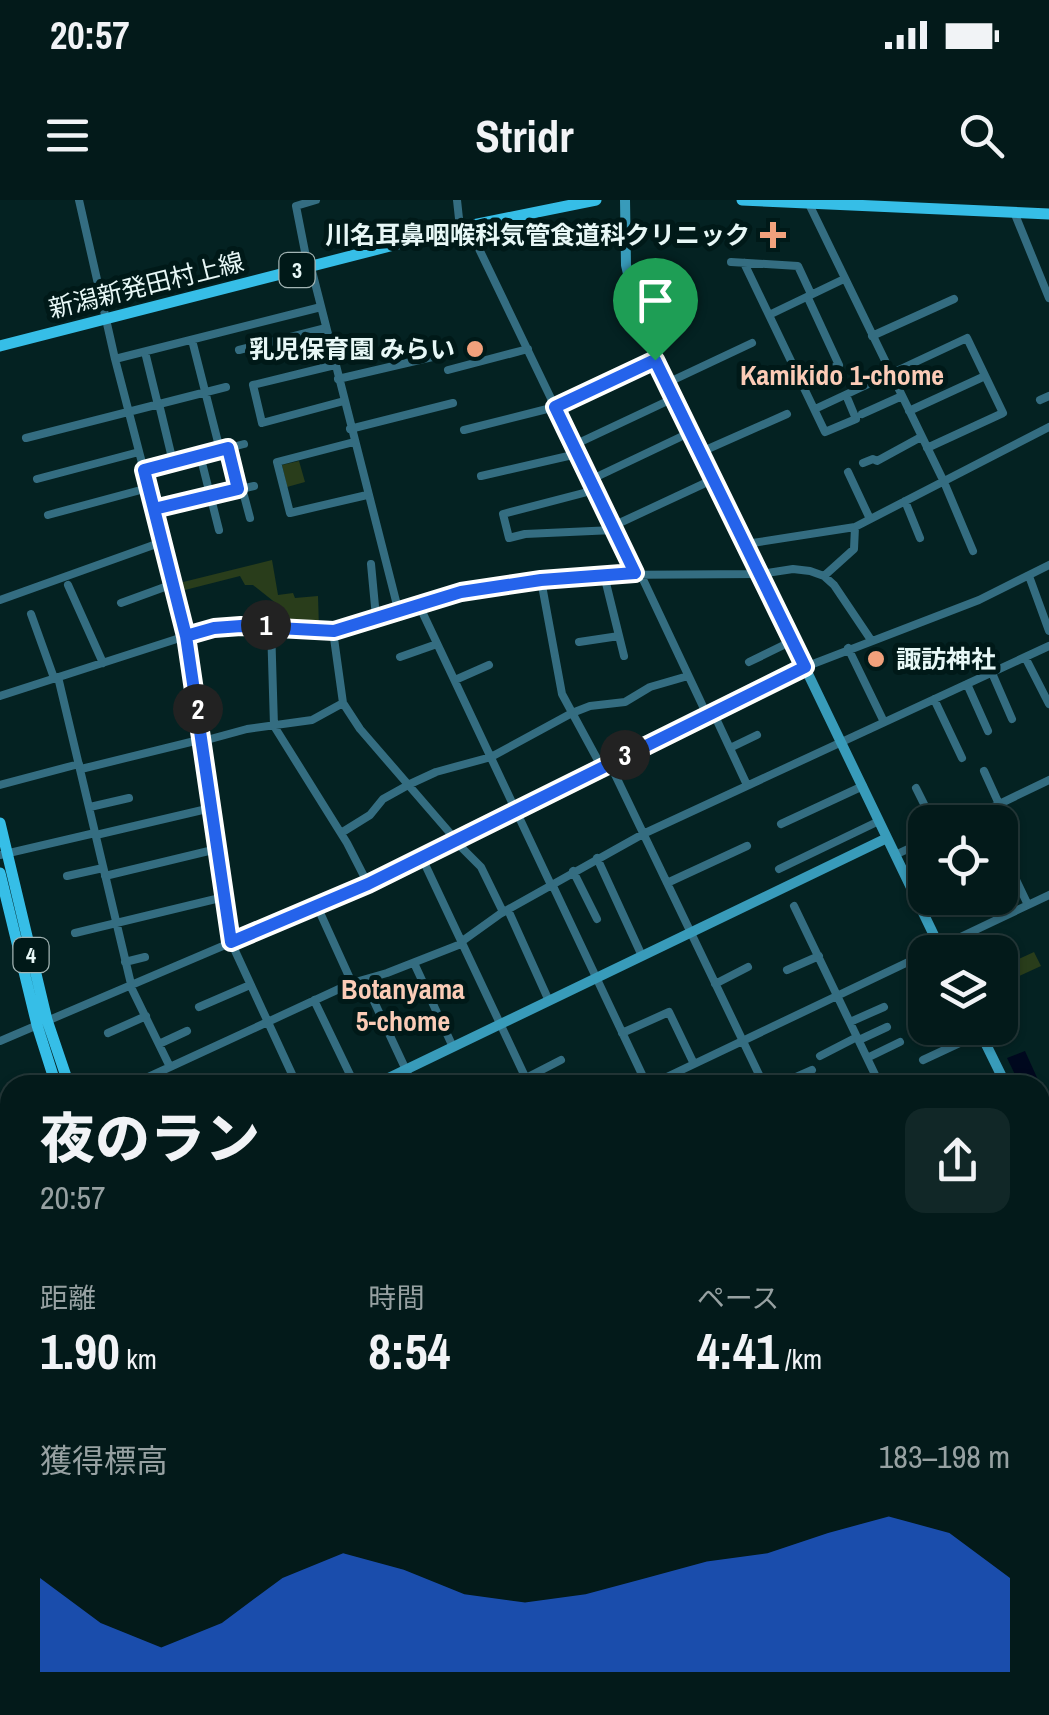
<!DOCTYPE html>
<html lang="ja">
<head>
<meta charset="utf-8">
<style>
  :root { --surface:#031a1a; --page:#112727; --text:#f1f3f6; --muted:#97a1a2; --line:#243839; --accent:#2563eb }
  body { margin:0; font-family:"Archivo Narrow","Noto Sans JP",sans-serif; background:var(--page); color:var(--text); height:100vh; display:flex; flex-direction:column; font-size:38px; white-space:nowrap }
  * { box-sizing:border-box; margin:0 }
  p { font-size:32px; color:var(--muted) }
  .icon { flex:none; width:55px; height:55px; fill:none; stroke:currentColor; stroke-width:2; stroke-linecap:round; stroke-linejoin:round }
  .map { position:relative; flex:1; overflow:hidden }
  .panel { position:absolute; left:0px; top:875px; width:1050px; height:640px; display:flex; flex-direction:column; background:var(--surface); border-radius:30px 30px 0 0; box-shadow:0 2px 8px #0004,0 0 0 2px var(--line) }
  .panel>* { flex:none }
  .fabs { position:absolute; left:908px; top:605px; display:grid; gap:20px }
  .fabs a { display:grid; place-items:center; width:110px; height:110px; border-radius:20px; background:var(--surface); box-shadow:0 2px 8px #0004,0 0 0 2px var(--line); font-size:50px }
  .pin { position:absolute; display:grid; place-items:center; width:85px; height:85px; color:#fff; margin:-102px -42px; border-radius:50% 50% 50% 0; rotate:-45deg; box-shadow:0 0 10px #0007 }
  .pin .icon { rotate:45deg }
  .km { position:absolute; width:50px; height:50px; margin:-25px; border-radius:50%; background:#222; color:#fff; font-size:28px; line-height:50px; text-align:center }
  .round { display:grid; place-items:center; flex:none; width:105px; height:105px; border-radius:20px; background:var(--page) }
  .head { display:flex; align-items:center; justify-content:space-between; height:170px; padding:0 40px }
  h1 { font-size:55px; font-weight:800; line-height:75px }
  .metrics { display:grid; grid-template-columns:repeat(3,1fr); gap:15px; height:170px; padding:10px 40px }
  .metrics div { display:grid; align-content:center }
  .metrics b { font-size:50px; font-weight:800 }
  .metrics small { font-size:28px; font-weight:400 }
  .metrics p { font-size:28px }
  .chart { height:280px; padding:20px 40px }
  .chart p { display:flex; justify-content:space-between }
  .chart svg { width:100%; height:180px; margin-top:10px; fill:var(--accent); opacity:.7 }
  .status { display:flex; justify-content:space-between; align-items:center; height:70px; padding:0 50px; background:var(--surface); direction:ltr }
  .status svg { height:28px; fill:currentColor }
  header { display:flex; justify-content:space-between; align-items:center; height:130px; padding:0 40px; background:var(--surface); font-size:45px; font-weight:800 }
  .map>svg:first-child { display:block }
  .green { fill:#293d1b }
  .water { fill:#00081e }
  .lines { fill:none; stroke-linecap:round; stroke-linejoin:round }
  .street { stroke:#346d81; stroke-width:8 }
  .secondary { stroke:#389bba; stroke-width:10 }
  .primary { stroke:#36bee7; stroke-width:11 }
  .route-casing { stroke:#fff; stroke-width:20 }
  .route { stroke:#2563eb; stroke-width:12 }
  .poi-dot { fill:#f1a17c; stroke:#001918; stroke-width:4 }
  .labels { text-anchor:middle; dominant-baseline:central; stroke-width:10; stroke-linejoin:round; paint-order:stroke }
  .shield { fill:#001918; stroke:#a2b4b3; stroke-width:2.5 }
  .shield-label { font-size:22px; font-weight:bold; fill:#e7f7f6 }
  .poi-label { font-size:25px; font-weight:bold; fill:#e7f7f6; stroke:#001918; text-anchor:end }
  .street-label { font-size:25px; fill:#e7f7f6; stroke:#001918 }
  .neighbourhood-label { font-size:28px; font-weight:bold; fill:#fbccb7; stroke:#001918 }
</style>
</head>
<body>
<div class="status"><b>20:57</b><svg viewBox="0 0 49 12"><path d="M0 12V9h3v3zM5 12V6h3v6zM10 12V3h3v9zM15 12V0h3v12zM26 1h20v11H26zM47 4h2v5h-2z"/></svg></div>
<header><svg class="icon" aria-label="menu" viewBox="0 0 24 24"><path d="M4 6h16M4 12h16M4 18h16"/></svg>Stridr<svg class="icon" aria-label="search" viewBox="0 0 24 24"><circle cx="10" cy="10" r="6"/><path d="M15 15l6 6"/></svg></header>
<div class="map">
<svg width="1049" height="1515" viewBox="0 0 1049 1515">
  <rect width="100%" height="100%" fill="#042222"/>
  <path class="green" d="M299,261l6,21 -18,5 -5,-22z
    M272,360l6,35 15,-2 2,5 23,-2 1,33 -17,-2 -26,-12 1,-11 -24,-19h-8l-5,-9 -59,15 -2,-8z
    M1034,752l7,14 -28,13 -7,-14z"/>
  <path class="water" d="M1025,851l14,31 -19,3 -13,-27z
    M1049,1137v86l-4,2 -5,-10v-74z"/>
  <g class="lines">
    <path class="street" d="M79,0l36,159 72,277 44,306 66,143
      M457,0l3,28
      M808,2l136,280 29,69
      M1014,12l35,86
      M468,26l167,347
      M731,62l67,4 13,28
      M744,63l81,169 31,-13 -10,-24
      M308,67l-12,-61 20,-6
      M311,67l87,342
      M769,115l75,-36
      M872,136l82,-37
      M192,140l28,110
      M239,150l87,-22
      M145,152l13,53
      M115,159l206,-52
      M335,165l-82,20 9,38 82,-22
      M448,170l80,-21
      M338,179l103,-24
      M802,182l37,-17 -31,-67
      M667,183l85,-40
      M1040,200l9,-4
      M159,204l14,58
      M815,209l152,-71 36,75 -76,35
      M909,211l76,-35
      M862,214l40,-18
      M350,229l103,-26
      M464,230l91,-23 100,-47
      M26,238l200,-51
      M354,242l-77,20 13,51 77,-18
      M574,245l100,-47
      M228,248l11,41
      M701,252l86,-38
      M200,255l19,75
      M863,263l10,-4 4,2 44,-24
      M144,270l100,-26
      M848,272l22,47
      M481,276l96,-22
      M37,279l102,-27
      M590,280l101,-48
      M242,288l8,30
      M595,290l-92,24 6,24 16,-4 89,-4
      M905,301l15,37
      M154,309l100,-23
      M48,315l100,-27
      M613,326l101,-47
      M746,344l109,-17 194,-100
      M371,364l5,53
      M640,373l67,142
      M604,375l20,81
      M824,376l30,-27 1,-22
      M1029,376l20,55
      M541,380l21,114 39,72
      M68,385l35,78
      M0,400l162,-58
      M121,403l52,-19
      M418,403l133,282
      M31,414l23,64
      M271,426l3,100 73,117 21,41
      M333,431l10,72 17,26 96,111
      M579,442l40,-6
      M848,448l36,74
      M400,457l37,-13
      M1025,457l24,47
      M749,462l43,-21
      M992,473l20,46
      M58,477l73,307
      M455,480l34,-15
      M967,484l21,47
      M0,496l214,-69 49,-2 44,7 26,-1 128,-39 143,-17 156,-1 33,-5 17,2 14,5 10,9 37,55
      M934,499l28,59
      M713,512l34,73
      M203,541l44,-12 65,-9 31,-17
      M730,548l27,-13
      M609,562l155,323
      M81,569l122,-30
      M984,571l15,33
      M0,585l79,-21
      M916,588l17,34
      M90,607l39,-9
      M962,622l87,-42
      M781,624l82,-38
      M341,633l29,-18 13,-16 27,-15 26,-12 55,-15 81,-44 18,-7 35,-4 25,-15 38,-11
      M96,635l115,-27
      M455,641l26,26 22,45
      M1000,646l28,59
      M0,655l95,-22
      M895,655l30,-14
      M422,658l107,227
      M597,658l45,98
      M779,669l100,-48
      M573,671l24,48
      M67,676l36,-8
      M105,676l112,-27
      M667,683l80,-37
      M552,684l95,201
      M317,706l35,77
      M794,706l86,179
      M921,709l26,-11
      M508,710l41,91
      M75,733l149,-36
      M461,742l39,-28 143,-80 406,-188
      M929,752l120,-57
      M125,762l20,-5
      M414,763l39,84
      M787,770l32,-14
      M364,780l49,105
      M715,784l33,-17
      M130,785l40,82
      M314,800l41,85
      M199,807l51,-22
      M850,822l34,-15
      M108,833l38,-17
      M622,833l47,-21 25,52
      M859,840l28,-13
      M0,841l368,-157 437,-217 174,-67 70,-35
      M159,844l28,-13
      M820,856l37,-19
      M867,858l33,-16
      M923,860l58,-27
      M526,878l35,-18
      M131,885l221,-102 35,-10 74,-29
      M650,885l275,-131
      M778,885l34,-15
      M900,885l5,-2
      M0,943l10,-5
      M1040,1011l9,-4
      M1040,1132l9,-5
      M0,1166l10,-5
      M0,1218l10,-5
      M1040,1232l9,18
      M0,1252l10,22
      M0,1290l10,-5
      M1040,1334l9,-4
      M0,1337l10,-4
      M1040,1349l9,19
      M0,1385l10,-5
      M0,1449l10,-5
      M1040,1466l6,29v20
      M0,1471l10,-5
      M0,1496l9,19
      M122,1505l5,10
      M172,1505l5,10
      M200,1505l5,10
      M592,1505l5,10
      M826,1505l4,10
      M255,1515l19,-10"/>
    <path class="secondary" d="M625,0l1,65 14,60 302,627
      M978,828l28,57
      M374,885l513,-247
      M1040,956l9,19
      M0,1061l10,-4
      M927,1505l32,10
      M785,1515l23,-10"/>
    <path class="primary" d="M742,0l307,14
      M0,146l468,-120 128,-26
      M0,623l47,197 22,65
      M0,673l37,152 19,60
      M349,1505l5,10
      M363,1505l4,10"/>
  </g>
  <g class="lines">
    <defs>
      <path id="route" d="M655,160l-100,47 80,166 -94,7 -80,12 -127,39 -93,-5 -27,2 -28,8 -32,-127 84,-20 -10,-41 -84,22 42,166 45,306 137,-58 437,-217 -150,-307"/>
    </defs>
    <use href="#route" class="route-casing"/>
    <use href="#route" class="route"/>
  </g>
  <g class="poi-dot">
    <path d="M768 20h10v10h10v10h-10v10h-10v-10h-10v-10h10z"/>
    <circle cx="475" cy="149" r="10"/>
    <circle cx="876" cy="459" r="10"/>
  </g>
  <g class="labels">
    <g class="shield">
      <rect x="279.5" y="53" width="35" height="34" rx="8"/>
      <rect x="13.5" y="738" width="35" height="34" rx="8"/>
    </g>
    <g class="shield-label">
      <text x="297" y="70">3</text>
      <text x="31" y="755">4</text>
    </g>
    <g class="poi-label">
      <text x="750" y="35">川名耳鼻咽喉科気管食道科クリニック</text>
      <text x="455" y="149">乳児保育園 みらい</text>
      <text x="896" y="459" text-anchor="start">諏訪神社</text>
    </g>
    <g class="street-label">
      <text transform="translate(146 85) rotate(-14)">新潟新発田村上線</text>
    </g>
    <g class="neighbourhood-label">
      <text x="842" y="175">Kamikido 1-chome</text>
      <text x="403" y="789">Botanyama<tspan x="403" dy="32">5-chome</tspan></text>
    </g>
  </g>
</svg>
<div class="fabs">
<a><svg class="icon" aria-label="locate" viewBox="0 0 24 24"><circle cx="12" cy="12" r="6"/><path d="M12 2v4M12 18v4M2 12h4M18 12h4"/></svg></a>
<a><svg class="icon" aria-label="layers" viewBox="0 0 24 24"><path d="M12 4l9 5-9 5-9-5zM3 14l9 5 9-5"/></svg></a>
</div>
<div class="pin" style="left:655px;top:160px;background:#1e9e55"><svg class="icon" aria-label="arrive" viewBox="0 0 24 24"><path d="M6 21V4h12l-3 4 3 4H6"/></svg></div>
<b class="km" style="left:266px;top:425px">1</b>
<b class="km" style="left:198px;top:509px">2</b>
<b class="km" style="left:625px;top:555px">3</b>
<section class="panel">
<div class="head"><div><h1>夜のラン</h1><p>20:57</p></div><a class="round"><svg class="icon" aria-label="share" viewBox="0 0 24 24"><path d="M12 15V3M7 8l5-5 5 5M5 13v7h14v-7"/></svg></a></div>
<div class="metrics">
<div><p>距離</p><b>1.90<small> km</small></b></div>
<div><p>時間</p><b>8:54</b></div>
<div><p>ペース</p><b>4:41<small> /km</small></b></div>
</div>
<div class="chart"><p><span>獲得標高</span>183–198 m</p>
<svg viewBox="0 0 160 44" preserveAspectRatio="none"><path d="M0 44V21L10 32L20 38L30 32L40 21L50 15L60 19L70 25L80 27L90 25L100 21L110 17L120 15L130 10L140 6L150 10L160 21V44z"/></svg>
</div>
</section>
</div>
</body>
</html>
